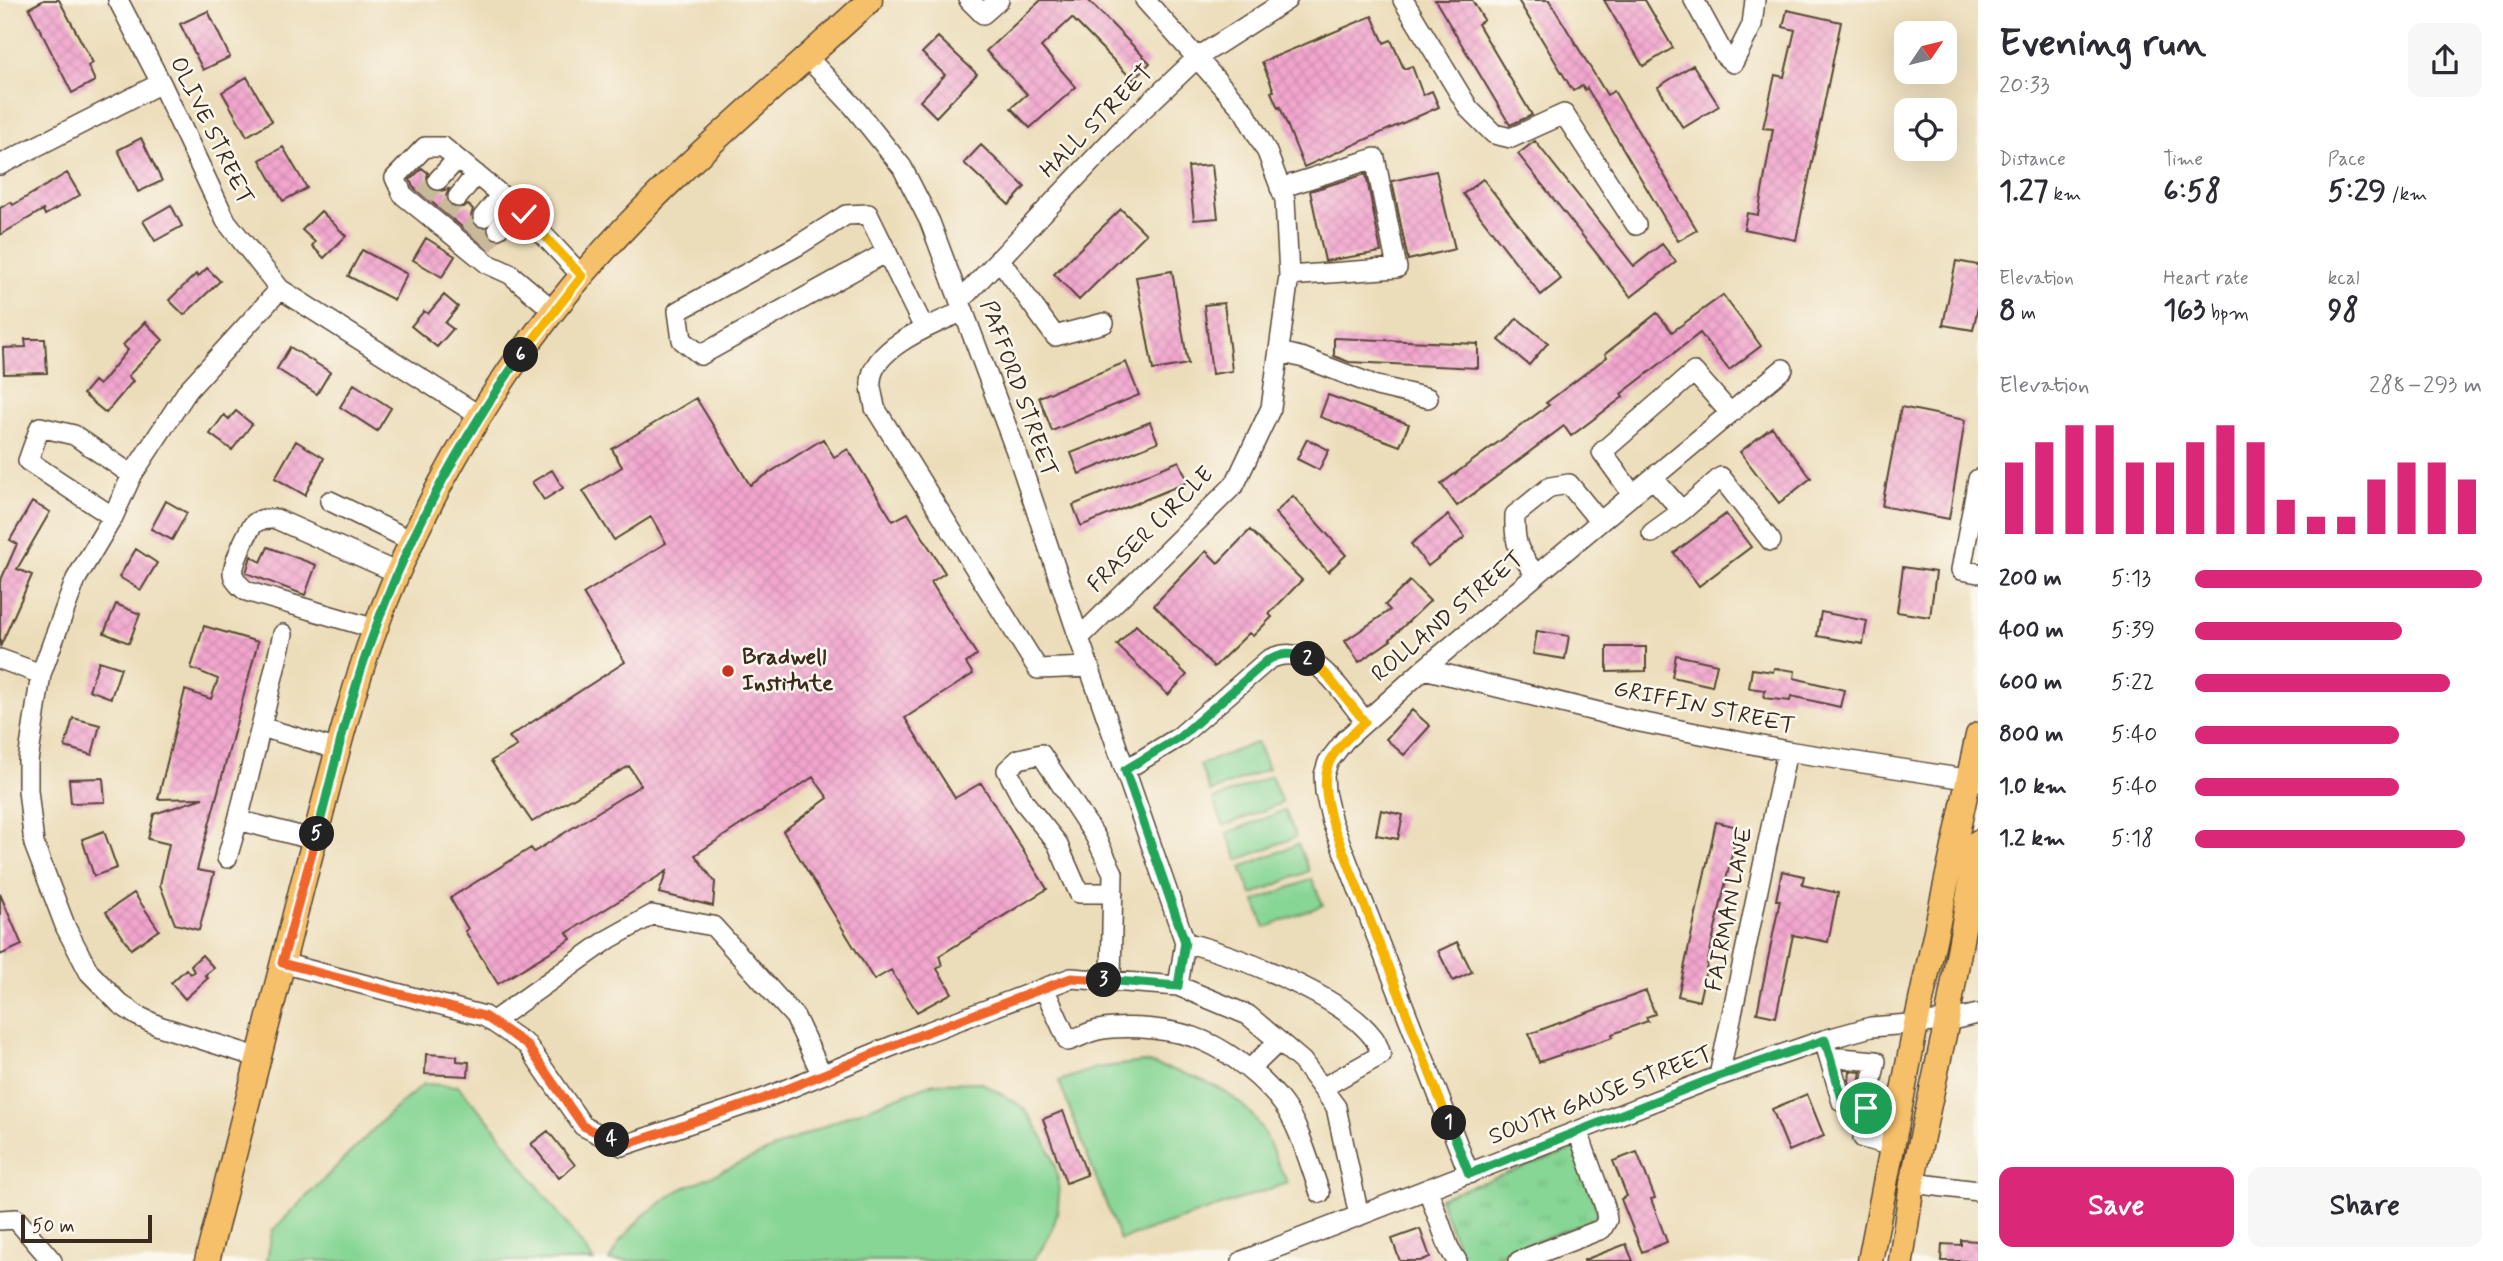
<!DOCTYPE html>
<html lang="en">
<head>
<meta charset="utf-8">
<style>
  :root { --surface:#fff; --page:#f7f7f7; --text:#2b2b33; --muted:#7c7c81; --accent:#db2777 }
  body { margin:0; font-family:Mynerve,sans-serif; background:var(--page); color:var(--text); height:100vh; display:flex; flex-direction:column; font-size:26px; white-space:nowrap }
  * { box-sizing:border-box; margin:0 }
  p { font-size:23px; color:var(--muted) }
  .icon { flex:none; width:38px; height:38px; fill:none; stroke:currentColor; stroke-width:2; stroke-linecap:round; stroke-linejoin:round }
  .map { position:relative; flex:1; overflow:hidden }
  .panel { display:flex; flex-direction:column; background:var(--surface); width:525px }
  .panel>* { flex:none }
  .needle { width:46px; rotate:55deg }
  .controls { position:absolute; left:1894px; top:21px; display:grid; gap:14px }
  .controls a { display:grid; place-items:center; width:63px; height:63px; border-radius:14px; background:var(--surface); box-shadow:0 7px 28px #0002; font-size:35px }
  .scale { position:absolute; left:21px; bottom:18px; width:131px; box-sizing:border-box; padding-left:7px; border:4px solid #3b2a1e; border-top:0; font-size:19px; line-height:24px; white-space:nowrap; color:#3b2a1e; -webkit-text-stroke:5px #fbf7ec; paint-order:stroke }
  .pin { position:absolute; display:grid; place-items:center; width:60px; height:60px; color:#fff; margin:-30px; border:4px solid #fff; border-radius:50%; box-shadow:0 2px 7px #0007 }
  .km { position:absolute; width:35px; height:35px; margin:-18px; border-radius:50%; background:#222; color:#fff; font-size:19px; line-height:35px; text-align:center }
  .round { display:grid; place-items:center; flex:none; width:74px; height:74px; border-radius:14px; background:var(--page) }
  .headline { display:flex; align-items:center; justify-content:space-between; height:119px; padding:0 21px }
  h1 { font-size:38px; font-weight:700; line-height:52px }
  .metrics { display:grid; grid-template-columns:repeat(3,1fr); gap:10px; height:119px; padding:7px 21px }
  .metrics div { display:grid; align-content:center }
  .metrics b { font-size:30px; font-weight:700 }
  .metrics small { font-size:19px; font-weight:400 }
  .metrics p { font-size:19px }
  .chart { height:196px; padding:14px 21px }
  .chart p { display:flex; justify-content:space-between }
  .chart svg { width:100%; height:126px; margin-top:7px; stroke:var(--accent); stroke-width:6 }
  .action { display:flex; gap:14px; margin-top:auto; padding:14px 21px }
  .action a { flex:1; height:80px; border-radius:14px; background:var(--accent); color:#fff; font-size:28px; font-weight:700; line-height:80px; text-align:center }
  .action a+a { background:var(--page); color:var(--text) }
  ul { padding:0 21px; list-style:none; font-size:23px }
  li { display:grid; grid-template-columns:112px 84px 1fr; align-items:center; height:52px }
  li i { height:18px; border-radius:9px; background:var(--accent) }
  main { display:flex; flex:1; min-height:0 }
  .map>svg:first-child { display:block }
  .grass { fill:url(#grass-tufts); stroke:#61805a; stroke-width:2 }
  .pitch { fill:#87d695; stroke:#61805a; stroke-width:2 }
  .building { fill:url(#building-cross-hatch) }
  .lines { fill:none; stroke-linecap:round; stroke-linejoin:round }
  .minor-tunnel { stroke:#c9b99b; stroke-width:19; stroke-dasharray:19 10; stroke-linecap:butt }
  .minor-casing { stroke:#564535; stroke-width:22 }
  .major-casing { stroke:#564535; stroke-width:27 }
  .minor { stroke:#fff; stroke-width:19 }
  .major { stroke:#f6c06b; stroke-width:24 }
  .split-1-casing { stroke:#fff; stroke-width:14 }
  .split-2-casing { stroke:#fff; stroke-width:14 }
  .split-3-casing { stroke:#fff; stroke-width:14 }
  .split-4-casing { stroke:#fff; stroke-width:14 }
  .split-5-casing { stroke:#fff; stroke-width:14 }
  .split-6-casing { stroke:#fff; stroke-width:14 }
  .split-7-casing { stroke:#fff; stroke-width:14 }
  .split-1 { stroke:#22a559; stroke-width:9 }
  .split-2 { stroke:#f5b400; stroke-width:9 }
  .split-3 { stroke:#22a559; stroke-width:9 }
  .split-4 { stroke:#f0652b; stroke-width:9 }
  .split-5 { stroke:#f0652b; stroke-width:9 }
  .split-6 { stroke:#22a559; stroke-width:9 }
  .split-7 { stroke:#f5b400; stroke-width:9 }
  .poi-dot { fill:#c8321e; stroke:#fbf7ec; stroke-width:2.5 }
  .labels { text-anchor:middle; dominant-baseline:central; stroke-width:5; stroke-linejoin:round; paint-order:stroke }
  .street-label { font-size:23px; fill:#3b2a1e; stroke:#fbf7ec }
  .poi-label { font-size:23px; font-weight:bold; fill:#3b2a1e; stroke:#fbf7ec; text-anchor:start }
</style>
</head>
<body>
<main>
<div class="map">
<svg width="1978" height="1261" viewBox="0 0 1978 1261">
  <defs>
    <pattern id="grass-tufts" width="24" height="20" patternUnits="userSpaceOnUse" patternTransform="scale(1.75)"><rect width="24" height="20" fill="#87d695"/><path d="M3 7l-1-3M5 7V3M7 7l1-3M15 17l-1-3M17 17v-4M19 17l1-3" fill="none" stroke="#75b880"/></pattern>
    <pattern id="building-cross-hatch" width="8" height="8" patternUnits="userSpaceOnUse" patternTransform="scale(1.75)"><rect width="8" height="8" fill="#f2a5ce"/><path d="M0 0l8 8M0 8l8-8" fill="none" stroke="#d08eb0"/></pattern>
  </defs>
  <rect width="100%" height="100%" fill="#fbf7ec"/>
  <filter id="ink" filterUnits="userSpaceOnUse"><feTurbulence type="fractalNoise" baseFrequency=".0143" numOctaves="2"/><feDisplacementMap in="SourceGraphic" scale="14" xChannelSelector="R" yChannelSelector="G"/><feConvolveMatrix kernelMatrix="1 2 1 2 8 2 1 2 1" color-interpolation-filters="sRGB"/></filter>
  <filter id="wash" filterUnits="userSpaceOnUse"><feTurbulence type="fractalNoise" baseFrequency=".00686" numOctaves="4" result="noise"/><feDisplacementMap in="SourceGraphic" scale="28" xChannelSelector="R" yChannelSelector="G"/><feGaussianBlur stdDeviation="1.57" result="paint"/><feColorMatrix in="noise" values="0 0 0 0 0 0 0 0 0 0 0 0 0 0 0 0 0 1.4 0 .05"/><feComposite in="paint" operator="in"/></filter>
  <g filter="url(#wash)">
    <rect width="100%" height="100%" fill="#ecddba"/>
    <path class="grass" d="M1574,1149l23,61 -1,6 -9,6 -103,39 -22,-2 -23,-61z"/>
    <path class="pitch" d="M1257,742l11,27 -58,23 -10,-27z
      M1271,776l11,27 -58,23 -11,-26z
      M1285,810l11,27 -58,23 -11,-27z
      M1298,844l11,27 -57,24 -11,-28z
      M1312,879l11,26 -58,23 -10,-27z
      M1144,1062c42,11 84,22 112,58 14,19 20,43 32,63l-168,57 -61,-159 37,-13z
      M981,1082c13,9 30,16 42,26 5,5 9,12 13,18 30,43 32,95 -4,135h-423l11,-20 24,-26 35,-25 166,-73 89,-34z
      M424,1084l34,2 32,36 104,139h-327l5,-30 120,-120z"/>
    <g id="blocks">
      <path class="building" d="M44,0h15l34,63 -5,3 7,15 -23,12 -43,-85z
        M1041,0h47l62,63 -17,17 -61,-62 -31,29 35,40 -46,41 -19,-20 16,-14 -41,-43z
        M1435,0h37l12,20 -6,4 54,91 -22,10z
        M1518,0h31l58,95 7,-4 83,139 -19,11 -91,-153 -2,2 -3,-4 -9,5z
        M1604,0h41l28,48 -30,18z
        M1787,10l54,12 -45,218 -52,-11 3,-16 11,2 15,-86 -10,-1 12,-53 9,2 11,-47 -12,-3z
        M208,11l22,46 -27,13 -23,-46z
        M1372,16l12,27 7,-3 13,29 8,-3 11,29 9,-4 7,16 -135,60 -24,-60 -2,1 -7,-16 3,-1 -12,-29z
        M938,37l39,37 -41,43 -16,-16 25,-26 -23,-22z
        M1693,65l26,41 -36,22 -25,-41z
        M247,77l25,44 -25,15 -25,-44z
        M141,138l21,43 -24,11 -20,-42z
        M1535,141l99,125 28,-22 14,18 -45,35 -113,-143z
        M981,145l44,42 -16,18 -45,-42z
        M283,147l24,41 -24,13 -23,-41z
        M1212,165l6,53 -24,2 -6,-53z
        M422,168l6,5 -2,10 4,6 6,3 13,-3 -3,7 4,10 7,3 11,-4 5,4 -2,7 1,6 4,5 10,2 4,9 5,3 -6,8 -76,-62 -3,-7z
        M1436,171l19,78 -47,11 -16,-79z
        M67,173l13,22 -35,20 -2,-5 -43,25v-27l11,-6 2,3z
        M1366,174l15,78 -56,9 -15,-70z
        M1483,179l78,100 -20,16 -78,-101z
        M171,205l11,21 -27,15 -12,-20z
        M1121,209l25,25 -67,66 -25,-26z
        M321,211l25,25 -22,22 -12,-12 3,-4 -13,-12z
        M426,238l29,18 -13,21 -29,-17z
        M362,250l45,24 -13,26 -46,-24z
        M1956,261l22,4v42l-5,23 -30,-5z
        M207,268l13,13 -36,34 -15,-15 27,-26 2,3z
        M1172,271l16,93 -35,6 -17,-93z
        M444,295l14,12 -13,16 8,6 -16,18 -26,-21 13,-15 4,3z
        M1723,295l38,51 -32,24 -29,-37 -79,61 2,3 -52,39 -7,-10 -107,80 -16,-22 108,-79 -3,-2 61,-46 -2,-3 52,-41 15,19z
        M1224,303l8,68 -20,3 -8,-69z
        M1517,318l31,25 -19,22 -30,-25z
        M145,322l18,18 -35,36 5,5 -27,32 -23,-19 11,-13 5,4 29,-35 -5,-5z
        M1334,338l144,6v24l-129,-6 -15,-6z
        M25,339h20l2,34 -43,1 -1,-26 23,-1z
        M290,347l40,25 -13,22 -40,-25z
        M1126,362l13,33 -87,36 -13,-34z
        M354,384l37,24 -14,23 -37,-24z
        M1328,395l81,29 -9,22 -80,-29z
        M696,398l54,87 73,-46 11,18 14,-8 45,72 15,-8 37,60 -14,9 46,73 -11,8 7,11 -68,44 50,80 26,-15 66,106 -108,67 3,9 -5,4 15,24 -35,19 -26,-42 -17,10 -91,-149 45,-33 -15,-21 -118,78 20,27 -2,24 -54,-13 8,-22 -100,62 4,6 -73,45 -33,-53 3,-2 -18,-31 81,-50 3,4 107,-67 -12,-19 -97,56 -41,-61 26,-15 -8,-9 116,-75 -42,-68 83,-51 -15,-26 -37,23 -31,-49 39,-24 -10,-18z
        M1901,407l64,13 -16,99 -67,-13z
        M236,411l16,13 -20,26 -22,-16 14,-19 5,4z
        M1150,422l8,20 -79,32 -8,-21z
        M1772,427l39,51 -32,25 -39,-51z
        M1307,439l22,11 -10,20 -22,-11z
        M296,441l28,17 -19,37 -30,-17z
        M1179,461l9,21 -107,44 -8,-21z
        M552,470l11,18 -19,12 -12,-18z
        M1293,496l53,59 -18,17 -53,-59z
        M166,501l21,12 -15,27 -21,-11z
        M32,502l18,10 -33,57 15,6 -32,72v-65l17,-38 -7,-4z
        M1726,514l25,33 -52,39 -25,-33z
        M1448,515l17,22 -37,29 -17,-22z
        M1250,530l52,50 -33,34 3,3 -19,19 -4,-3 -35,34 -60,-62 52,-54 12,12z
        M268,547l48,18 -11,30 -59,-22 5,-17 10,6z
        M136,549l21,14 -16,27 -22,-13z
        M1903,567l33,5 -6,45 -33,-5z
        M1410,581l20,20 -40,38 1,1 -32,22 -14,-21 45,-31 -5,-5z
        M116,604l24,10 -11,29 -25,-10z
        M1821,612l46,9 -4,23 -46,-8z
        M1136,625l51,50 -19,20 -51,-50z
        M204,626l54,16 -61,228 17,3 -15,57 -24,-6 -15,-39 9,-41 -21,-5 6,-25 49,-16 -45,1 27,-109 26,9 7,-20 -27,-11z
        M1537,631l32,5 -4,23 -32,-5z
        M1607,647h39v24l-39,1z
        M1676,655l41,9 -5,22 -40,-9z
        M99,661l22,7 -10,30 -22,-8z
        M1774,668l21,3 -1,7 50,12 -4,17 -49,-11 -1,5 -26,-3 1,-8 -16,-2 3,-19 21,3z
        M1412,710l18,16 -26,29 -18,-16z
        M73,718l27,7 -8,30 -27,-8z
        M103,778l2,24 -34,1 -2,-24z
        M1381,810l22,5 -5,24 -22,-4z
        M1716,822l22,5 -39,174 -21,-5z
        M104,831l13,37 -23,8 -12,-37z
        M1782,871l22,5 -2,9 36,8 -10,49 -35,-7 -17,82 -19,-4 23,-113h-4z
        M134,893l25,37 -28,19 -25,-37z
        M0,894l22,51 -22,10z
        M1457,942l15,30 -19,9 -15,-30z
        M202,955l12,13 -9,7 3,3 -23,21 -14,-16 15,-14 4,5 4,-2 -3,-7z
        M1646,991l9,23 -9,3 2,4 -36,13 1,3 -74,25 -10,-28z
        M426,1054l31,2v5l12,1 -1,14 -43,-2z
        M1850,1071l11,1 -4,21 -5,-1 -3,-11z
        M1807,1094l17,42 -35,15 -17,-42z
        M1063,1111l24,64 -21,8 -23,-64z
        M548,1131l27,34 -16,13 -28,-34z
        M1637,1152l18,46 -4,1 16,43 -25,10 -21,-53 6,-3 -14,-35z
        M1420,1229l10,28 -10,4h-20l-8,-22z
        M1961,1240l17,1v20h-37l1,-17 19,1z
        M1626,1244l7,17h-49v-1z"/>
    </g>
  </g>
  <g filter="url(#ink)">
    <use href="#blocks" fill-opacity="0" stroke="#564535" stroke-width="2"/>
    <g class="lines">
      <path class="minor-tunnel" d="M424,196l14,-16
        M445,213l13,-16
        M469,233l14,-16
        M483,245l15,-16"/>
      <defs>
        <path id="minor" d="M118,0l43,83 65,138 54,68 200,127
          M969,0l14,14 16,-14
          M1403,0l66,109 25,25 17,4 53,-24 72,111
          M1694,0l30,55 9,8 19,-38 3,-25
          M807,57l46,49 49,61 28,55 90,240 59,176 106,304 -7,44
          M0,165l161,-82
          M438,180l19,-21
          M1280,188l95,-30 22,110 -108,8
          M458,197l18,-23
          M483,217l18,-22
          M498,229l18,-22
          M887,252l-186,103 -19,-15 -4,-29 119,-65 49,-31 22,-1 56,114
          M999,259l56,77 49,-13
          M960,301l164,-174 74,-70 89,-57
          M554,311l-44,-37 -22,-10 -85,-69 -8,-17 30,-31h18l81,67 58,62
          M964,311c-27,12 -91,35 -93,70 -1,8 3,18 4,27l163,261 51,-2
          M1280,352l24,6 73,28 51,12
          M1653,478l29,33 39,-34 50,64
          M1978,479l-17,91 17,3
          M1633,495l-31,-43 92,-80 36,41
          M330,501l82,40
          M113,517l-85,-56 12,-34 34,8 58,40
          M1652,533l30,-22
          M1536,575c-18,-24 -22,-30 -21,-60l35,-28 19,-3 31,38
          M376,629l-130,-38c-6,-5 -12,-10 -13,-18 0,-8 15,-45 22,-50 6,-5 14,-4 21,-4l122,54
          M1079,638l156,-154 36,-76 18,-132 -4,-76 -18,-48 -23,-41 -99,-111
          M0,659l41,15
          M1424,669l211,52 152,30 191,30
          M261,727l22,-93
          M1125,770l54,-33 89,-77c43,-23 74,33 97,61
          M315,840l-77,-20 23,-93 78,23
          M227,858l11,-38
          M1185,942c52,14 154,52 187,94 5,5 7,13 9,19l-59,33
          M282,963l202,53 43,29 56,81 39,20 143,-48 157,-64 149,-56 107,8 70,29 54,46 34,46 23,109
          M1111,981l2,-108 -18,-37 -54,-82 -22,5 -12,11 17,32 33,41 22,50h34
          M1044,988l24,53c10,-3 20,-9 30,-11 29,-6 79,-1 106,11 28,12 61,39 79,63 16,21 28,64 37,89
          M492,1022l117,-83 43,-24 61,11 82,91 27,58
          M1824,1040l18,62 24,6 -3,30 29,8
          M257,1057l-98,-31 -21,-10 -18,-12 -31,-32 -23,-44 -32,-84 -6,-54v-29l13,-87 35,-95 37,-62 19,-42 56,-85 92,-101
          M1829,1057l47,4 -10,47
          M1250,1069l29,-28
          M1719,1076l68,-325
          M1469,1174l-137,-352 -7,-30 -1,-17 4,-13 17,-22 79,-71 359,-300
          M1912,1183l66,8
          M1428,1190l21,58 8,13
          M0,1220l16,-1 36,42
          M1242,1261l477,-185 105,-36 47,-13 76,-6 31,-7
          M1519,1261l83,-32 5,-9 -2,-13 -27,-75"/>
        <path id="major" d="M207,1261c31,-126 63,-252 96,-378 21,-78 39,-158 65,-234 45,-131 117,-256 205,-363 88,-106 197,-193 297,-286
          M1870,1261l46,-237 62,-289
          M1901,1261l11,-78 35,-162 31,-179"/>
      </defs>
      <use href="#minor" class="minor-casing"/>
      <use href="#major" class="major-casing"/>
      <use href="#minor" class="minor"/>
      <use href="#major" class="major"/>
    </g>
  </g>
  <g class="lines" filter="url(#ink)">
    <defs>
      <path id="split-1" d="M1449,1123l20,51 250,-98 106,-36 18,62 23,6"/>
      <path id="split-2" d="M1308,659l18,15 39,48c-40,37 -47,45 -33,100l117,301"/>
      <path id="split-3" d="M1104,980l74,6 7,-44 -60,-172 55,-33 88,-77c14,-8 25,-7 40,-1"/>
      <path id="split-4" d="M612,1140l10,6 143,-48 157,-64 149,-56 33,2"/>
      <path id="split-5" d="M317,834l-35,129 202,53 43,29 56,81 29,14"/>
      <path id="split-6" d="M317,834c16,-62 30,-125 51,-185 36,-105 89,-204 153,-294"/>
      <path id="split-7" d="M521,355l61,-79 -58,-62"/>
    </defs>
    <use href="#split-1" class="split-1-casing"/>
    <use href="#split-2" class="split-2-casing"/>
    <use href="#split-3" class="split-3-casing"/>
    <use href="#split-4" class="split-4-casing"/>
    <use href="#split-5" class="split-5-casing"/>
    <use href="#split-6" class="split-6-casing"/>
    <use href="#split-7" class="split-7-casing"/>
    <use href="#split-1" class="split-1"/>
    <use href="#split-2" class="split-2"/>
    <use href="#split-3" class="split-3"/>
    <use href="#split-4" class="split-4"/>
    <use href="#split-5" class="split-5"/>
    <use href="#split-6" class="split-6"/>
    <use href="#split-7" class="split-7"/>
  </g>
  <circle class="poi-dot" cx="728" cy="671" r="7"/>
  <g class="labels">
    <g class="street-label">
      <text transform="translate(1097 122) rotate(-45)">HALL STREET</text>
      <text transform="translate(211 131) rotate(64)">OLIVE STREET</text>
      <text transform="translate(1018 389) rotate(70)">PAFFORD STREET</text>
      <text transform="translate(1151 530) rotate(-45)">FRASER CIRCLE</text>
      <text transform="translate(1448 617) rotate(-40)">ROLLAND STREET</text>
      <text transform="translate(1704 708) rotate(12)">GRIFFIN STREET</text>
      <text transform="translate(1730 909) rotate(-79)">FAIRMAN LANE</text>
      <text transform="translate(1601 1096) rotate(-21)">SOUTH GAUSE STREET</text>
    </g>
    <g class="poi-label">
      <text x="742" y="658">Bradwell<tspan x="742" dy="26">Institute</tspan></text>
    </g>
  </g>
</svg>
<div class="controls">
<a><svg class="needle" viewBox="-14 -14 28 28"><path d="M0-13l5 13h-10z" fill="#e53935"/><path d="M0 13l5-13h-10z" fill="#7c7c81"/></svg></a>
<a><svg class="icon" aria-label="locate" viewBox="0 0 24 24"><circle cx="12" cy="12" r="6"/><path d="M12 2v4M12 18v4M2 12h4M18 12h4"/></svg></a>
</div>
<div class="scale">50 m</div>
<div class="pin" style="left:1866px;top:1108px;background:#1e9e55"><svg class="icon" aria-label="arrive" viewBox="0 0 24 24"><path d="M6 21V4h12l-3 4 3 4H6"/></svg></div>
<div class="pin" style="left:524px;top:214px;background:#d93025"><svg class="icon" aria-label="check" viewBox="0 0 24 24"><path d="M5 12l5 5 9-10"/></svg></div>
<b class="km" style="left:1449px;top:1123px">1</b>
<b class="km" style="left:1308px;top:659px">2</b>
<b class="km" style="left:1104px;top:980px">3</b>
<b class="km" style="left:612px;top:1140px">4</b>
<b class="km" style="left:317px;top:834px">5</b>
<b class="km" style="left:521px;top:355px">6</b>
</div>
<section class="panel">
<div class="headline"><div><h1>Evening run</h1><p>20:33</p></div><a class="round"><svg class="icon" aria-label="share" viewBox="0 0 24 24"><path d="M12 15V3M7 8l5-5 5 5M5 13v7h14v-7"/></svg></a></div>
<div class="metrics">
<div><p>Distance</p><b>1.27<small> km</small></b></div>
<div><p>Time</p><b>6:58</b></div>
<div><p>Pace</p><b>5:29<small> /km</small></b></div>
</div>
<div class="metrics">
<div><p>Elevation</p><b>8<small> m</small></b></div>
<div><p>Heart rate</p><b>163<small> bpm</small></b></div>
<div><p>kcal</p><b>98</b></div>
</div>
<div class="chart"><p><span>Elevation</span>288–293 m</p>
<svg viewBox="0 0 160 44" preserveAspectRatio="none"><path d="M5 44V19M15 44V12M25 44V6M35 44V6M45 44V19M55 44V19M65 44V12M75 44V6M85 44V12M95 44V32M105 44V38M115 44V38M125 44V25M135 44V19M145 44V19M155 44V25"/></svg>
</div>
<ul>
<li><b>200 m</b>5:13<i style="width:100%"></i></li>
<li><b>400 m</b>5:39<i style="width:72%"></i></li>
<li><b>600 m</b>5:22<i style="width:89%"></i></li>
<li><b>800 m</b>5:40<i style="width:71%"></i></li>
<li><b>1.0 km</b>5:40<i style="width:71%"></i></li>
<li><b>1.2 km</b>5:18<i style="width:94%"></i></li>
</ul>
<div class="action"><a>Save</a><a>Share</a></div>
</section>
</main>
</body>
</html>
